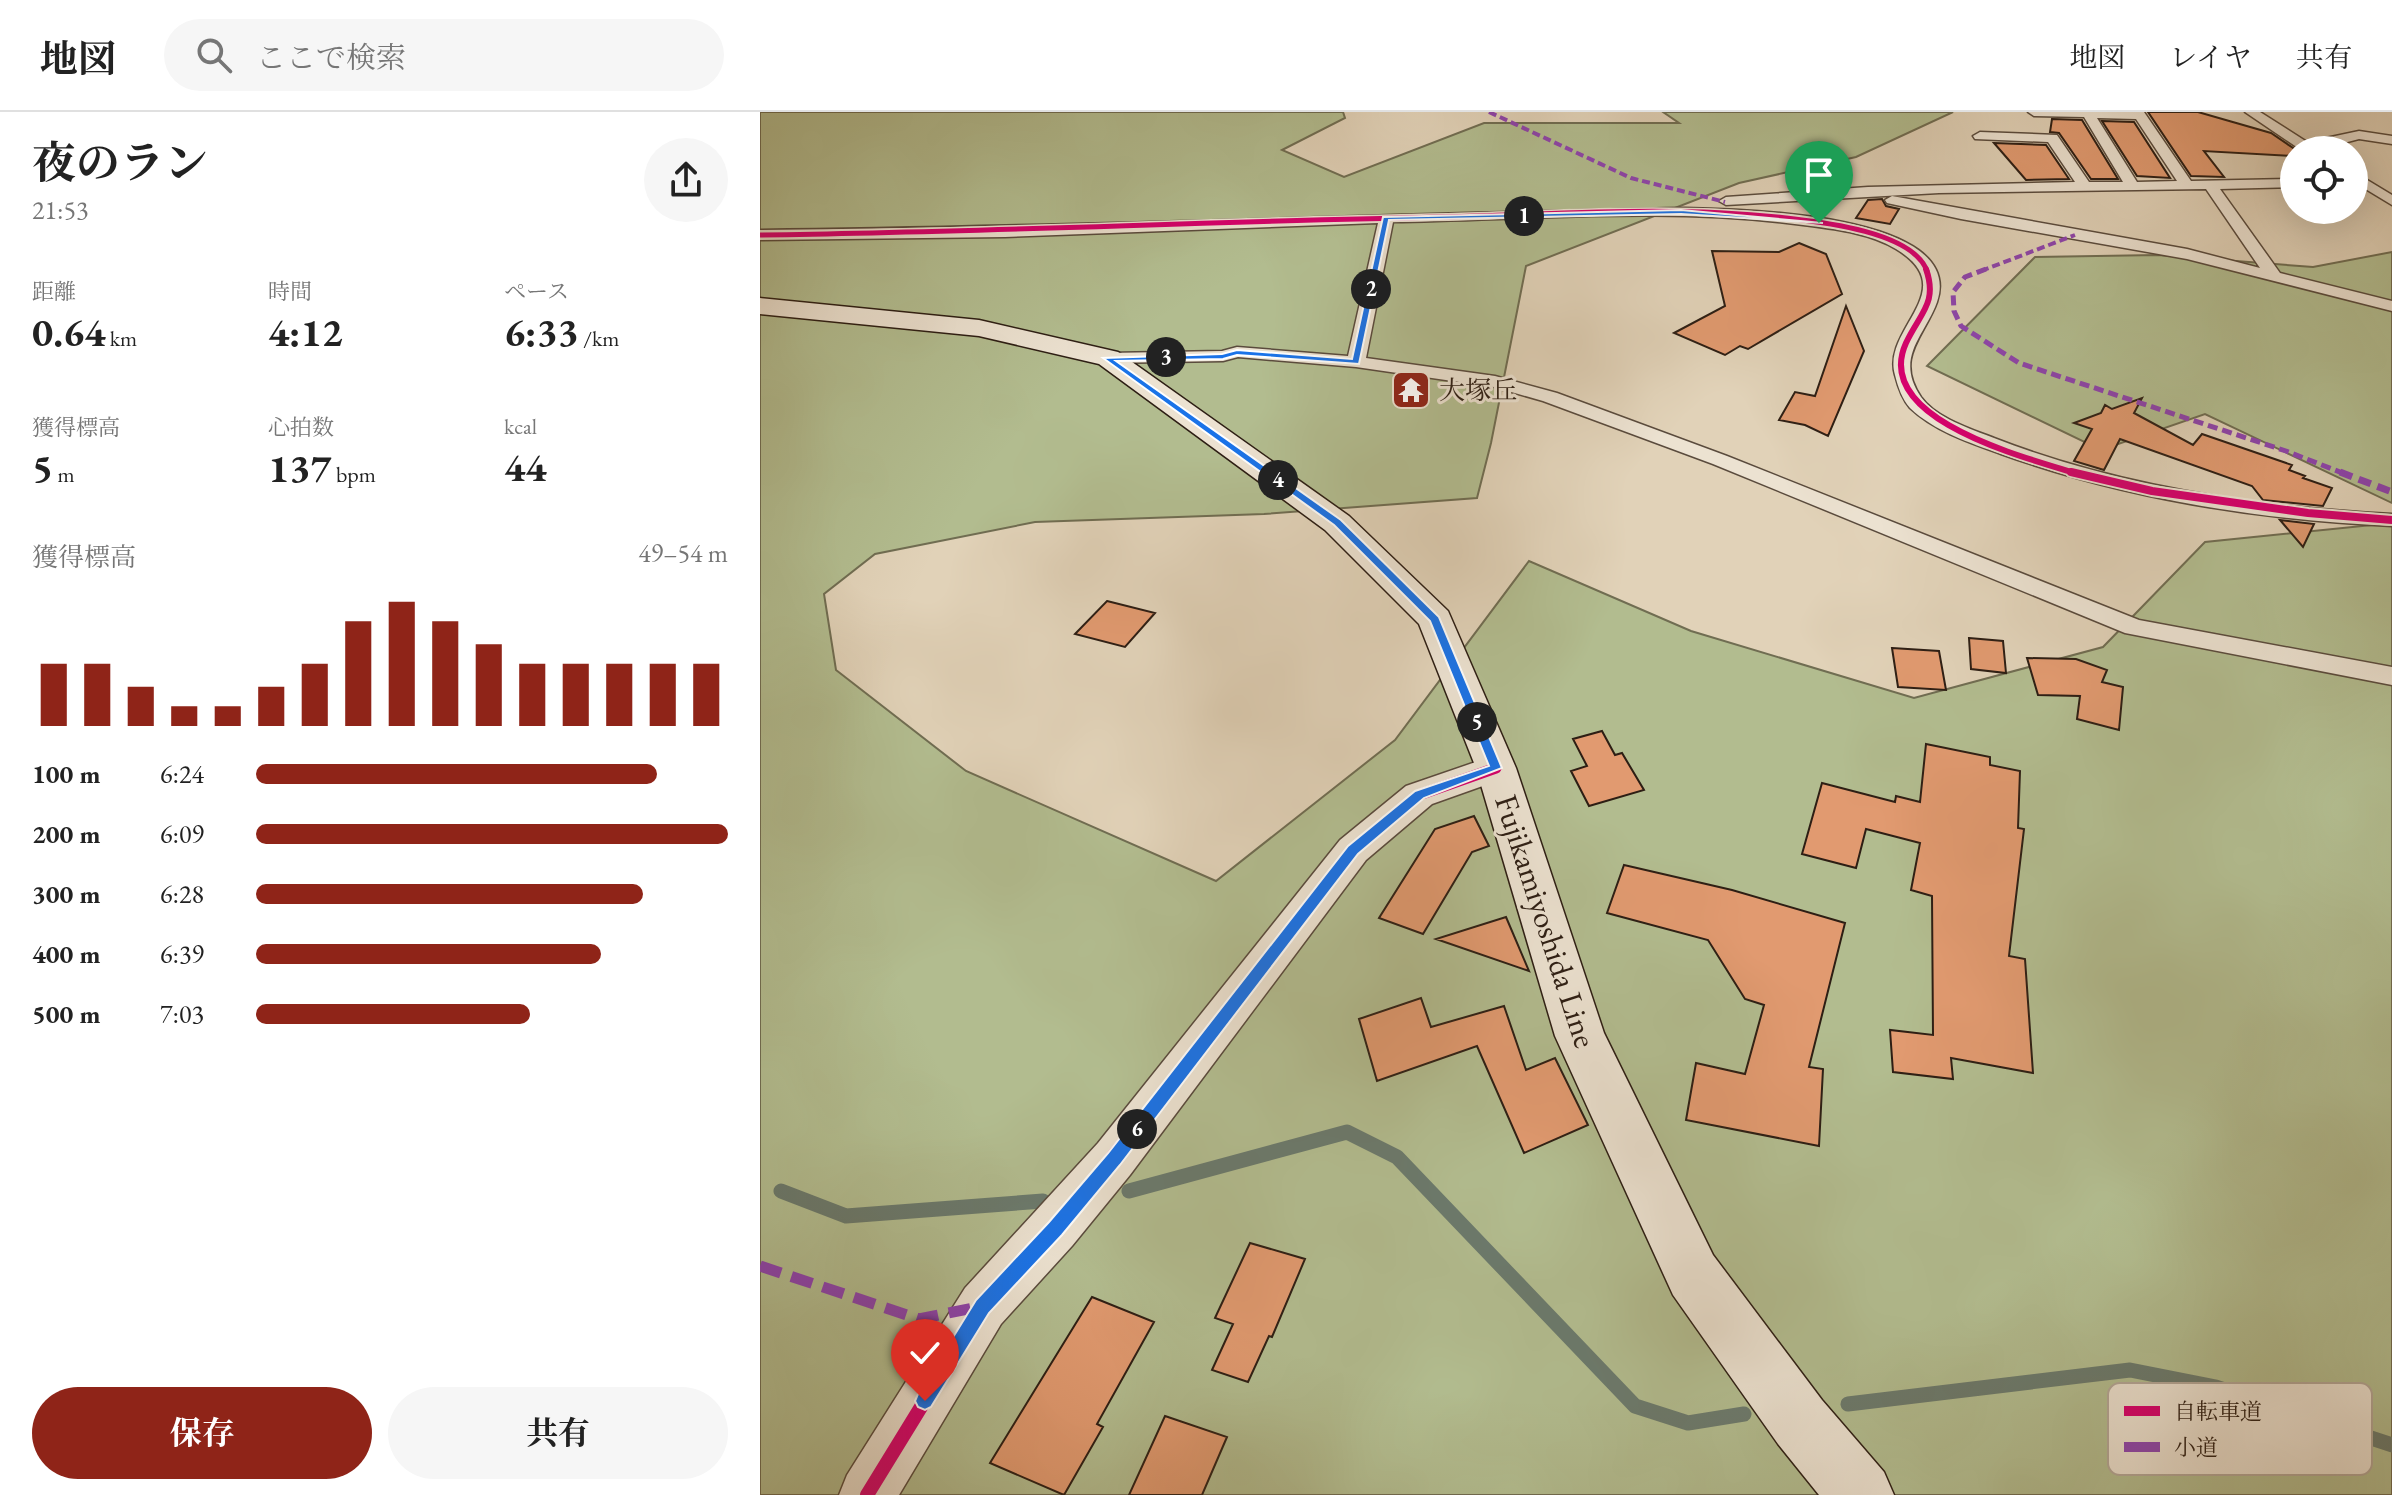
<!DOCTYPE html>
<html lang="ja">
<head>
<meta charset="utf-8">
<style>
  :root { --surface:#fff; --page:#f6f6f6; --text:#222; --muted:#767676; --line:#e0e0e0; --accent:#8f2418 }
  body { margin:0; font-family:"EB Garamond","Noto Serif JP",serif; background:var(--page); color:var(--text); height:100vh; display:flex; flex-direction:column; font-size:30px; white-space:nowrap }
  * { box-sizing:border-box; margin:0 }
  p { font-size:26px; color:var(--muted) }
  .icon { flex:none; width:44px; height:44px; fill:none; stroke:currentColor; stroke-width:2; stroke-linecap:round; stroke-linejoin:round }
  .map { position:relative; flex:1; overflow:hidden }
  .side { display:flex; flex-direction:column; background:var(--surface); width:760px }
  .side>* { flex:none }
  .controls { position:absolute; left:1520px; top:24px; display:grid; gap:16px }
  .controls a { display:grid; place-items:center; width:88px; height:88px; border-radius:50%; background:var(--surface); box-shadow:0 8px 32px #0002; font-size:40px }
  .pin { position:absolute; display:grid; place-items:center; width:68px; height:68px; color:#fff; margin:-82px -34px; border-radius:50% 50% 50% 0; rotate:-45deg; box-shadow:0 0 8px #0007 }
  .pin .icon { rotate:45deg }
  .km { position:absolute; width:40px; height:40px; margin:-20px; border-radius:50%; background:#222; color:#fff; font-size:22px; line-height:40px; text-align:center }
  .round { display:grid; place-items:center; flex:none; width:84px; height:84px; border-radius:42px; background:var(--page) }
  .summary { display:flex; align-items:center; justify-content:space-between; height:136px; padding:0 32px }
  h1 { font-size:44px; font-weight:700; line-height:60px }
  .stats { display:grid; grid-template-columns:repeat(3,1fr); gap:12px; height:136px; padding:8px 32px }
  .stats div { display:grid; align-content:center }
  .stats b { font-size:40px; font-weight:700 }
  .stats small { font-size:22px; font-weight:400 }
  .stats p { font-size:22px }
  .chart { height:224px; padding:16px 32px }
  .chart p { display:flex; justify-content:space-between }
  .chart svg { width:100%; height:144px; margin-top:8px; stroke:var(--accent); stroke-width:6 }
  .action { display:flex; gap:16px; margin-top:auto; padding:16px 32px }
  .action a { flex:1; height:92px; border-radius:48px; background:var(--accent); color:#fff; font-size:32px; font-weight:700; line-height:92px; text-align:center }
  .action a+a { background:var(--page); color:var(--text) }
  ul { padding:0 32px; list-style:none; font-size:26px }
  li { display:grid; grid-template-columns:128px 96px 1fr; align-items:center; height:60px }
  li i { height:20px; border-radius:10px; background:var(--accent) }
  header { display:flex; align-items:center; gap:48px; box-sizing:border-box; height:112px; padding:0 40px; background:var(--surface); border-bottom:2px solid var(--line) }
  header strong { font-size:38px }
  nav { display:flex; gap:44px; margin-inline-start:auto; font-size:28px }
  .search { width:560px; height:72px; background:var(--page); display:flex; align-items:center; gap:20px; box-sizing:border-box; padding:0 28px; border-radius:44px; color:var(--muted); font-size:30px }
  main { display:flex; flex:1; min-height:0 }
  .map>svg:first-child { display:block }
  .green { fill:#b2bc8f; stroke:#706d52; stroke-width:2 }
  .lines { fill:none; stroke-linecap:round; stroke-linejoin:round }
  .stream { stroke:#6b7a6d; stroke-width:15 }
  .building { fill:#e19a70; stroke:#2d1e14; stroke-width:2 }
  .minor-casing { stroke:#5a4b3d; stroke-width:3 }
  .tertiary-casing { stroke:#5a4b3d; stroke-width:3 }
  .secondary-casing { stroke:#2d1e14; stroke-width:3 }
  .minor { fill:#ece2d1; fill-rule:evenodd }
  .tertiary { fill:#ece2d1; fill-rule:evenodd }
  .secondary { fill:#ece2d1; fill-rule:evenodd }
  .quiet-far3 { stroke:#8e44ad; stroke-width:4; stroke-dasharray:8 4; stroke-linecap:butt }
  .quiet-far2 { stroke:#8e44ad; stroke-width:5; stroke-dasharray:10 5; stroke-linecap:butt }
  .quiet-far1 { stroke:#8e44ad; stroke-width:7; stroke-dasharray:13 7; stroke-linecap:butt }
  .quiet { stroke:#8e44ad; stroke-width:11; stroke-dasharray:22 11; stroke-linecap:butt }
  .cycleway-far4-casing { stroke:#ece2d1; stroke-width:8 }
  .cycleway-far3-casing { stroke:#ece2d1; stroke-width:9 }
  .cycleway-far2-casing { stroke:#ece2d1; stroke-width:12 }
  .cycleway-far1-casing { stroke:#ece2d1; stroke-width:16 }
  .cycleway-casing { stroke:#ece2d1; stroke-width:19 }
  .cycleway-far4 { stroke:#d6006c; stroke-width:5 }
  .cycleway-far3 { stroke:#d6006c; stroke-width:6 }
  .cycleway-far2 { stroke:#d6006c; stroke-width:8 }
  .cycleway-far1 { stroke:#d6006c; stroke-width:11 }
  .cycleway { stroke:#d6006c; stroke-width:14 }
  .route { fill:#1a73e8; stroke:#fff; stroke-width:2 }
  .labels { text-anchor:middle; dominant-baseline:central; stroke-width:6; stroke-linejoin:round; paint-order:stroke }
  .far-poi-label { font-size:26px; fill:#2d1e14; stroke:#ece2d1; text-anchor:start }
  .street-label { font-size:32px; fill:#2d1e14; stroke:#ece2d1 }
  .key { fill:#ece2d1; stroke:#b3a798; stroke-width:2 }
  .key-label { font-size:22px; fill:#2d1e14 }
</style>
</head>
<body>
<header>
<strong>地図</strong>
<div class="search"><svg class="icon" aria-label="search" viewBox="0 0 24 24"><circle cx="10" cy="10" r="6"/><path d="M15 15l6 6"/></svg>ここで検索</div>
<nav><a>地図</a><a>レイヤ</a><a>共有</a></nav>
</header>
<main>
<section class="side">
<div class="summary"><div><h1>夜のラン</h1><p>21:53</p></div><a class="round"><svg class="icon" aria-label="share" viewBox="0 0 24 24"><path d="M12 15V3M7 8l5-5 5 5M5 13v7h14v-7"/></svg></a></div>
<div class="stats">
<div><p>距離</p><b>0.64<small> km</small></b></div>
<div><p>時間</p><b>4:12</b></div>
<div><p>ペース</p><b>6:33<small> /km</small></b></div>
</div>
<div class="stats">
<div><p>獲得標高</p><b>5<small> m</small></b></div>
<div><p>心拍数</p><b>137<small> bpm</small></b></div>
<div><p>kcal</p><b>44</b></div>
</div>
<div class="chart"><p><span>獲得標高</span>49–54 m</p>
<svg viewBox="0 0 160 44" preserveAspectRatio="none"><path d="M5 44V25M15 44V25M25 44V32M35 44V38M45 44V38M55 44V32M65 44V25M75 44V12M85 44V6M95 44V12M105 44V19M115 44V25M125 44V25M135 44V25M145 44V25M155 44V25"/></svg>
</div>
<ul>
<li><b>100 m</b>6:24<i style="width:85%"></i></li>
<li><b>200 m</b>6:09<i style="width:100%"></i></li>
<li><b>300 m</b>6:28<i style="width:82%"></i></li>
<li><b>400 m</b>6:39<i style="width:73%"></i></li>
<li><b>500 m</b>7:03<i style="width:58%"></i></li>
</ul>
<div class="action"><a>保存</a><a>共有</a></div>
</section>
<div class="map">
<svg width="1632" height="1383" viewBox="0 0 1632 1383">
  <rect width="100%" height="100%" fill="#e1d2b8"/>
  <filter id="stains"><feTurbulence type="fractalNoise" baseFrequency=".0025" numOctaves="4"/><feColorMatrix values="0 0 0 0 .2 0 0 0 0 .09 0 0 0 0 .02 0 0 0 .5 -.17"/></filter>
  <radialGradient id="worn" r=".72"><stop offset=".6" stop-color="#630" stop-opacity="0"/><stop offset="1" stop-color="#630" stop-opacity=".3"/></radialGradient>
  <path class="green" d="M0,0h583l2,6 -63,32 62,27 140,-54h195l-16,-11h290l-97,45 -117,26 -213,83 -35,177 -14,55 -213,16 -229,8 -160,32 -51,40 12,76 130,101 250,110 179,-141 134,-179 162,70 223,67 189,-51 102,-105 187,-19v972h-1632z
    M1632,140v251l-187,-89 -104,36 -174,-84 108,-109 123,-2 155,12z"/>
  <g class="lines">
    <path class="stream" d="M21,1079l65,25 197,-15
      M369,1079l218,-59 50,25 238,249 53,17 56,-9
      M1088,1292l282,-34 86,17 176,58"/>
  </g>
  <path class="building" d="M1388,0h50l73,21 25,17 -2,6 -90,-5 20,26 -33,-1z
    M1292,7l30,1 36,59h-27l-32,-46 -9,-1z
    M1342,9l32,1 36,56 -33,-2z
    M1234,31l52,2 23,34 -43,1z
    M1122,87l4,7 13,3 -9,15 -34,-6 12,-18z
    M1039,131l27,11 16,40 -94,55 -8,-3 -15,9 -51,-22 51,-27 -13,-55 67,1z
    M1086,194l18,45 -36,85 -23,-11 -26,-5 16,-28 20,4z
    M1382,286l-8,15 59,32 9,-11 90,31 -3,5 16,6 -2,2 29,10 -9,18 -60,-6 -11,-14 -132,-47 -16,31 -30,-9 18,-32 -18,-6 27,-10 4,-8 7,4z
    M1520,408l34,4 -11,23z
    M347,489l48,12 -30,34 -50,-13z
    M1209,526l34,3 3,32 -35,-4z
    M1132,536l47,3 7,39 -48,-3z
    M1267,546l49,1 31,11 -5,12 21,5 -4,43 -42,-11 3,-23 -42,-1z
    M842,619l13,24 7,-2 22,37 -55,16 -18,-35 16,-5 -14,-27z
    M1166,632l64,13v8l30,6 -2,57 6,1 -15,127 16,3 8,114 -82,-15 2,21 -60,-7 -3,-42 43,5 -1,-139 -21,-6 9,-47 -54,-14 -10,39 -54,-14 20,-71 73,19 1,-6 24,6z
    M714,704l15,30 -17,6 -49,82 -44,-16 56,-89z
    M864,753l108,25 113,33 -36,144 14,2 -4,77 -133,-26 10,-57 49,11 19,-69 -19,-6 -37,-59 -101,-27z
    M746,805l23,54 -93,-32z
    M661,886l10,29 73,-21 22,64 29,-12 33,67 -64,28 -47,-107 -100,35 -18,-62z
    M490,1131l55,16 -33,78 -3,-1 -21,46 -36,-12 21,-46 -18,-6z
    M332,1185l62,25 -57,102 6,3 -39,68 -74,-32z
    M405,1304l62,21 -25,58h-73z"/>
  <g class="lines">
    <defs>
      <path id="minor" d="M1268,0h116l47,69 103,-2v8l-74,2 60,84 112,28v10l-205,-52 -226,-40 -74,-16 -2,-3 7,-4 295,53 73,19 -54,-79 -267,4 -213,12 -7,-4 7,-4 142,-10 207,-5 -27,-40 -73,-3 -2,-3 7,-4 77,3 32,47h34l-39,-65 -50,-1zM1337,6l39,1 41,62 -40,1z
        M1485,0h15l47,30 52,-11 33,5v8l-33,-5 -42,11h-16z
        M1594,60l38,23v10l-38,-23z
        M921,96c50,1 287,3 256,94 -12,34 -43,55 -16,95 15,21 50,32 73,41 126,49 264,69 398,76v12c-132,-6 -266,-27 -391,-72 -31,-11 -67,-23 -91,-46 -8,-9 -12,-21 -15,-33 -14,-47 69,-85 1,-126 -26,-16 -62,-20 -93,-24 -135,-18 -275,-5 -410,-3l-27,136 129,18 62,17 170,63 412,164 253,47v18l-267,-52 -412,-169 -170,-63 -49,-14 -138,-20 -118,-10 -15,4 -115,2 -9,-5 9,-5 114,-2 15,-4 111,9 30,-133 -373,14 -245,3v-10c307,-3 614,-16 921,-22z"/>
      <path id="tertiary" d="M736,643l12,4 5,9 -5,9 -76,27 -66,56 -236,315 -58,71 -71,78 -102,171h-60l8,-20 118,-187 133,-145 242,-303 66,-54z"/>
      <path id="secondary" d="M0,186l219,22 139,32 231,164 99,95 68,157 88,265 109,222 109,145 62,72 10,23h-75l-41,-51 -105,-149 -118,-259 -79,-268 -57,-144 -94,-94 -226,-166 -120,-28 -219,-22z"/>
    </defs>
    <use href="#minor" class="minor-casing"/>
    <use href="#tertiary" class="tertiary-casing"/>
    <use href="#secondary" class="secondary-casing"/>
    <use href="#minor" class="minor"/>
    <use href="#tertiary" class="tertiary"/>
    <use href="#secondary" class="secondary"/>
    <path class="quiet-far3" d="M729,0l142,66 94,24
      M1221,159l94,-36"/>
    <path class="quiet-far2" d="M1226,157l-21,8 -12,15 1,19 7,15 58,37 267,88 59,23"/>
    <path class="quiet-far1" d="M1580,360l52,20"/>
    <path class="quiet" d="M0,1154l159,53 64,-13"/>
    <defs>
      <path id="cycleway-far4" d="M0,123c229,-3 458,-14 688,-18 112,-3 226,-12 338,1 36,4 127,14 141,53"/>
      <path id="cycleway-far3" d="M1166,157c12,34 -6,44 -20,74 -35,77 122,115 172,131"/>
      <path id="cycleway-far2" d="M1311,360l81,19 156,22 84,7"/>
      <path id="cycleway-far1" d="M425,956l168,-218 66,-55 77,-27"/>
      <path id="cycleway" d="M107,1383l116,-189 72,-77 131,-163"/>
    </defs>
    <use href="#cycleway-far4" class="cycleway-far4-casing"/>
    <use href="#cycleway-far3" class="cycleway-far3-casing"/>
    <use href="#cycleway-far2" class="cycleway-far2-casing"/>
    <use href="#cycleway-far1" class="cycleway-far1-casing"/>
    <use href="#cycleway" class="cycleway-casing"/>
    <use href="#cycleway-far4" class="cycleway-far4"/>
    <use href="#cycleway-far3" class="cycleway-far3"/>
    <use href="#cycleway-far2" class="cycleway-far2"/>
    <use href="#cycleway-far1" class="cycleway-far1"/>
    <use href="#cycleway" class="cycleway"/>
  </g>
  <path class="route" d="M921,98l142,13 -142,-9 -292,6 -30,144 -122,-9 -14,4 -107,2 225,159 98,97 63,151 -78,30 -66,56 -238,311 -58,70 -73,78 -58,94 -6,3 -7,-3 -3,-6 3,-7 58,-94 73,-78 59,-69 240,-307 67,-55 74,-25 -59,-145 -96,-96 -231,-167 119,-4 15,-4 115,9 31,-142z"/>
  <defs>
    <symbol id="temple-square" viewBox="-11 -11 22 22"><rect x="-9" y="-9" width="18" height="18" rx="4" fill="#8f2418" stroke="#ece2d1"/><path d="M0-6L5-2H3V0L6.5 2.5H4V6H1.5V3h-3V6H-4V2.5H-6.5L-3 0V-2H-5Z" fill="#fff"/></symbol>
  </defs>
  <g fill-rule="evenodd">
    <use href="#temple-square" x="629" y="256" width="44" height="44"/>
  </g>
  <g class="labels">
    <g class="far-poi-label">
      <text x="679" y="278">大塚丘</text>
    </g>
    <g class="street-label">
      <text transform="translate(786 809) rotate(72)">Fujikamiyoshida Line</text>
    </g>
  </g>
  <rect x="1348" y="1271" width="264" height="92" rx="12" class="key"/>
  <rect x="1364" y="1294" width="36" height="10" fill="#d6006c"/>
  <rect x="1364" y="1330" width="36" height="10" fill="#8e44ad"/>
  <g class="key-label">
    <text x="1414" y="1307">自転車道</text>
    <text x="1414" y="1343">小道</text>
  </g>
  <rect width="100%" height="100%" filter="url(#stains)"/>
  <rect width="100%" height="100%" fill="url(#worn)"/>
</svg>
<div class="controls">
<a><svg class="icon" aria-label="locate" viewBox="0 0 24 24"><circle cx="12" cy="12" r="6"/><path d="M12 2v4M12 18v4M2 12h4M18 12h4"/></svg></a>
</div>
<div class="pin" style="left:1059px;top:111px;background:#1e9e55"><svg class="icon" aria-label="arrive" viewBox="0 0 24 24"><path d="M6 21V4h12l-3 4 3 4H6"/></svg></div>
<div class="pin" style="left:165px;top:1289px;background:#d93025"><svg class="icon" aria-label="check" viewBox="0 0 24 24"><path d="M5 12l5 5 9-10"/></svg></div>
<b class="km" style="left:764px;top:104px">1</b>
<b class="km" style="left:611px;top:177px">2</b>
<b class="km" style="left:406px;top:245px">3</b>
<b class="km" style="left:518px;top:368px">4</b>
<b class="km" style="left:717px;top:610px">5</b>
<b class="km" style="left:377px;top:1017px">6</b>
</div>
</main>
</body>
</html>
